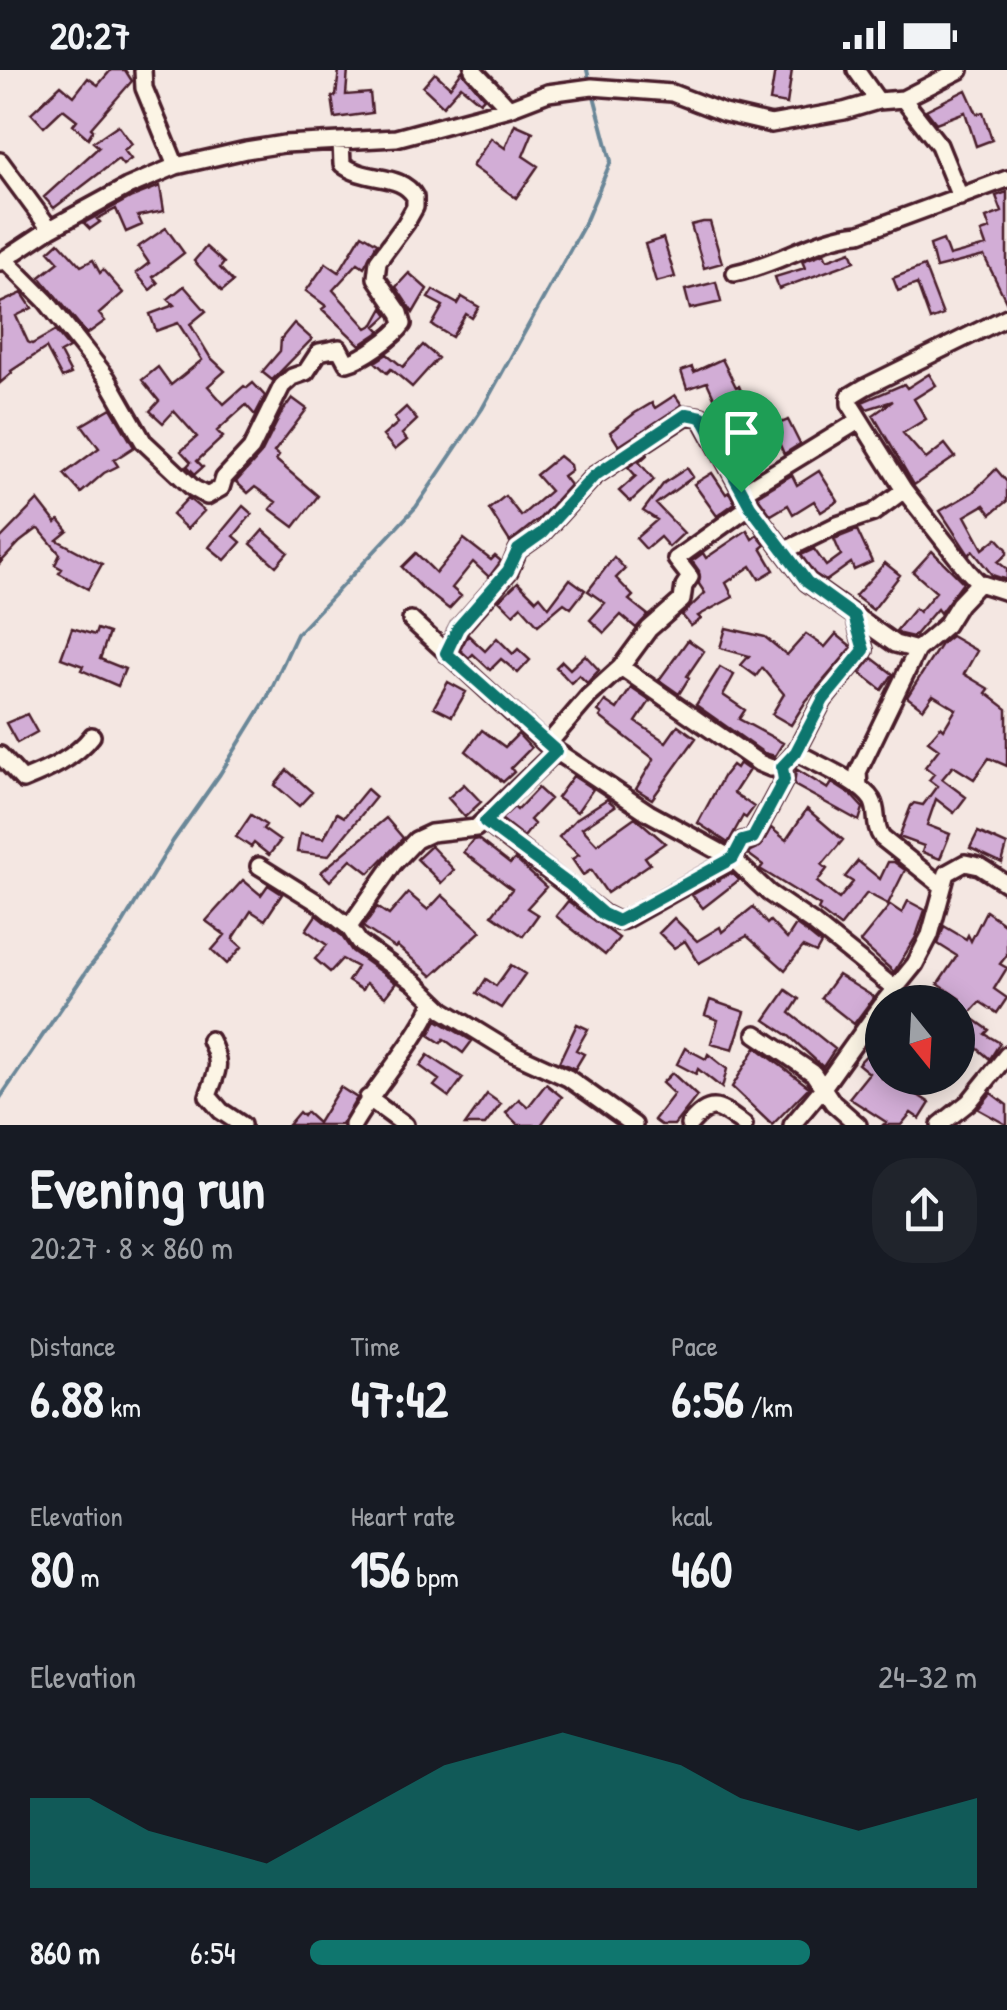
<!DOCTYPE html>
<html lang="en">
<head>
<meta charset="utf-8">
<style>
  :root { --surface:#171b24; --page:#20242c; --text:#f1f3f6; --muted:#9ea1a6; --accent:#0f766e }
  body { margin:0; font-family:"Patrick Hand",sans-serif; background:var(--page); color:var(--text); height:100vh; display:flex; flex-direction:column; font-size:38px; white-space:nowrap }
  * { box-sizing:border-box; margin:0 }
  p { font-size:32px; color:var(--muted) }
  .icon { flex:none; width:55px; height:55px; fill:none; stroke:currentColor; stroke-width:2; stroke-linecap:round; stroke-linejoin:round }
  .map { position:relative; height:1055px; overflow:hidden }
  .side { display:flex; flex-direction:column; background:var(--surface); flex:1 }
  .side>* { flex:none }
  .needle { width:65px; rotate:162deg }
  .fabs { position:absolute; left:865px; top:915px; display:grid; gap:20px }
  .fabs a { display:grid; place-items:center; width:110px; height:110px; border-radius:50%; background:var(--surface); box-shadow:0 5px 25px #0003; font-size:50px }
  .pin { position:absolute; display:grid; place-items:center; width:85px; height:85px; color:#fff; margin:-102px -42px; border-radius:50% 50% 50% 0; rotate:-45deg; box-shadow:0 0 10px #0007 }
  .pin .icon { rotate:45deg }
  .round { display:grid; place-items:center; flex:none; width:105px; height:105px; border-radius:40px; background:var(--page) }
  .headline { display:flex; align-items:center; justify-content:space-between; height:170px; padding:0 30px }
  h1 { font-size:55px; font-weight:800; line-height:75px }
  .metrics { display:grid; grid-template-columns:repeat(3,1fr); gap:15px; height:170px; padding:10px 30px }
  .metrics div { display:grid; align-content:center }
  .metrics b { font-size:50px; font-weight:800 }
  .metrics small { font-size:28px; font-weight:400 }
  .metrics p { font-size:28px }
  .chart { height:280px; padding:20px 30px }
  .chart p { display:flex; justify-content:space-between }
  .chart svg { width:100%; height:180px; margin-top:10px; fill:var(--accent); opacity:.7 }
  ul { padding:0 30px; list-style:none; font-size:32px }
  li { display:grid; grid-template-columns:160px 120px 1fr; align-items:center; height:75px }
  li i { height:25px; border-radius:12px; background:var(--accent) }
  .status { display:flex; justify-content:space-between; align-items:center; height:70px; padding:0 50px; background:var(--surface); direction:ltr }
  .status svg { height:28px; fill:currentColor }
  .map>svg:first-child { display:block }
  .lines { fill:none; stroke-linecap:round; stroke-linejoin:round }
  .stream { stroke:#6b8798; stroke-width:4 }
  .building { fill:#d2add6; stroke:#4a1f2b; stroke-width:2.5 }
  .minor-casing { stroke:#4a1f2b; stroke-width:22 }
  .minor { stroke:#fcf5e5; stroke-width:15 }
  .route-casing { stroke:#fff; stroke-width:20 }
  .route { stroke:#0f766e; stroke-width:12 }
</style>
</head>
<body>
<div class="status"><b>20:27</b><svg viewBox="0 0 49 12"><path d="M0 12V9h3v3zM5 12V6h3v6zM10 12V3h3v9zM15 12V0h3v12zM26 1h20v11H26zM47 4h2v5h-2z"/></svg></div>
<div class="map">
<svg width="1007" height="1055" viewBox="0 0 1007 1055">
  <rect width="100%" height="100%" fill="#f4e7e2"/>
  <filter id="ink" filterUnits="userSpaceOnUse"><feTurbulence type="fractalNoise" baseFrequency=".01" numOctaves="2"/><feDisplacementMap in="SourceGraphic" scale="20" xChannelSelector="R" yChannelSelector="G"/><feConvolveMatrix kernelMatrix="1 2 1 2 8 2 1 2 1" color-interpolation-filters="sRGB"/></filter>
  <g filter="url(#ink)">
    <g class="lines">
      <path class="stream" d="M587,0l3,13
        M0,1028l88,-129 26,-31 59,-97 47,-67 47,-76 30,-64 119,-127 66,-98 102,-184 27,-64 -18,-69"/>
    </g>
    <path class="building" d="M111,0h14l7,11 -41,47 2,2 -5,8 -15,-13 4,-5 -14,-11 -19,18 -13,-14 30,-28 13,11 14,-18 10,7z
      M339,0h9l-2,25 24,-2 2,20 -37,5 -3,-21 4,-1z
      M775,0h17l-5,34 -17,-3z
      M462,1l22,27 -4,4 -19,-16 -18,20 -20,-19 12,-14 15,14z
      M966,20l11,24 6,-2 9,28 -16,6 -11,-34 -29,11 -10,-13z
      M515,54l18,8 -10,24 15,10 -22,32 -44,-32 19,-28 14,10z
      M118,55l14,19 -8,6 7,9 -8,6 -5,-6 -64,49 -10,-11 55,-50 -6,-5z
      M160,116l4,25 -26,5 4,9 -16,7 -10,-23 -19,10 3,3 -10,7 -6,-6 48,-26z
      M1007,122v111l-23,-47 -48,12 -6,-23 13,-5 6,16 37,-10 -5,-14 9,-3 -4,-11 16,-6 -6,-16z
      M703,152h7l12,41 -18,5 -13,-43z
      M166,158l18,25 -31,24 5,6 -8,7 -14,-17 13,-10 -11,-16z
      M362,164l15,9 -13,24 -6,-4 -25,27 34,38 7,-4 9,-16 5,7 -12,11 5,5 -21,14 -38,-36 4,-3 -20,-15 20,-28 13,9z
      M663,168l12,39 -19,5 -11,-38z
      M59,172l22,24 12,-6 7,13 3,-3 20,23 -24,21 6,7 -18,13 -47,-57 19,-15 -10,-11z
      M206,177l18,16 -4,5 13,14 -11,9 -28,-30z
      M851,181l4,10 -76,28 -4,-12 30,-9 -3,-7 22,-8 3,7z
      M924,196l19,49 -13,5 -13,-36 -19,7 -5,-13z
      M409,203l18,16 -14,24 -17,-26z
      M716,212l5,20 -31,7 -5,-19z
      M184,216l22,25 -16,13 20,33 15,14 -17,15 16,18 20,-18 3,2 6,-5 12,13 -10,19 -9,-10 -29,26 6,6 -26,24 6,6 -8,7 -8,-8 4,-4 -10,-11 16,-14 -23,-26 -11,12 -13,-12 9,-10 -17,-21 16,-13 13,18 31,-25 -24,-37 -22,8 -6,-17 24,-9 -6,-6z
      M433,220l25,14 4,-7 17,10 -7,11 -6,-4 -14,23 -20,-12 11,-19 -15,-8z
      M22,223l10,15 -16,8 12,26 4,2 23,-13 14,17 -9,5 11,21 -9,4 -16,-30 -35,23 1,2 -12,10v-80z
      M294,253l18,16 -40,41 -10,-8 18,-21 1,-12z
      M423,275l15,13 -26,29 -21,-18 -4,4 -12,-11 12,-8 16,13z
      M722,289l14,28 3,-1 3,7 -3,2 18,38 31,-13 12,24 -16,10 -4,-9 -41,18 -8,-18 4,-2 -28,-61 -20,7 -6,-18 11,-4 2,5z
      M929,304l7,11 -22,14 12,20 -23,14 23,26 19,-15 10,13 -41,28 -41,-70 20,-14 -26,8 -5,-7 42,-18 3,4z
      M675,325l7,10 -63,41 -9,-14 25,-19 17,-10 3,5z
      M292,328l15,11 -33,43 5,4 -3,4 42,36 -24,31 -24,-18 6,-7 -21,-15 -7,6 -12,-11 25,-28 21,-42z
      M406,337l11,13 -15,14 5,6 -12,10 -12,-14 15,-13 -4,-5z
      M111,338l23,39 -20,13 4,6 -14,7 -23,20 -17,-19 35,-26 -17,-23z
      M648,384l-9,8 15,18 -24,22 -11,-11 17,-15 -8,-9z
      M559,386l11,9 1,5 -8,6 7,9 -30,33 -30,24 -21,-33 16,-13 16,20 29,-25 -14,-16z
      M687,398l6,9 -37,27 28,29 -15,14 -9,-10 -14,12 -10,-11 21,-18 -14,-9 21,-28z
      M996,399l11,13v19l-16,13 -7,-9 -19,11 18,33 14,-11 10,11v5l-9,8 9,7v11l-15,-5 -19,-24 -4,4 -29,-44 33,-19z
      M819,401l19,30 -17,11 -7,-11 -21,13 -5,-9 -17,10 -14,-19 35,-21 5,10z
      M712,403l14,21 3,-2 6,11 -18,13 -23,-32z
      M188,428l16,13 -17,18 -15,-14z
      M38,430l18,23 3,-3 9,11 -11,9 45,24 -14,25 -29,-16 3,-4 -7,-4 5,-11 -20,-24 -3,-1 -17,13 -20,21v-24z
      M243,436l9,8 -18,22 7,6 -16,18 -16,-13z
      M263,460l25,22 -12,14 -25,-22z
      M747,460l5,9 5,-4 8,10 -4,3 13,22 -15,9 -8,-13 -25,17 7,14 -35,19 3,3 -10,7 -9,-11 23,-22 -6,-9v-13l-7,-10 11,-8 3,5z
      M857,460l15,32 -18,8 -3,-7 -25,18 -11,-7 -14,-19 13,-6 12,17 15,-11 -7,-16z
      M464,469l27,21 4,-4 6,5 -12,16 -16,-15 -21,26 9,8 -12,13 -28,-22 -19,-20 14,-14 20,20z
      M932,481l31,31 -23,31 -3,-4 -24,28 -13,-3 -4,-3 19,-23 4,4 17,-20 -23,-20z
      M614,487l11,12 -9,9 17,18 -4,4 19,15 -12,13 -15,-13 -17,18 -14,-13 15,-17 -17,-12z
      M885,493l15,12 -27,35 -18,-14z
      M570,509l15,11 -14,18 -7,-5 -26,22 -17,-19 -8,8 -14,-14 19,-18 18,18 4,-4 9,11z
      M72,558l23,7 2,-6 12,4 -9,26 25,10 -7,17 -37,-16 2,-4 -22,-8z
      M726,558l39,9 22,18 19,-21 19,13 11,-13 16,13 -46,54 -15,24 -19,-11 12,-20 -22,-26 -6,8 -15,-11 8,-9 -29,-8z
      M468,565l17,16 12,-13 16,16 5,-5 12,11 -12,13 -17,-14 -11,11 -17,-16 -4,4 -9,-8z
      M951,566l26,15 -13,23 25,15 -3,4 21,16v57l-18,-8 -15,21 -21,-13 -11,13 24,18 -12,16 -18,-14 -9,26 23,9 -10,25 -18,-7 2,-6 -25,-9 12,-31 3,-3 9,2 14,-19 -8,-6 5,-6 -9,-7 14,-18 -11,-8 13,-15 3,3 12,-20 -23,-14 -10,14 -16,-12 34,-53z
      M688,570l16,11 -17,25 2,2 -10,16 -20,-14z
      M585,585l14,15 -12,13 -8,-8 -8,8 -15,-16 6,-6 8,8z
      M872,588l21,16 -11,16 -22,-17z
      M720,597l14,8 -11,20 22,15 -6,9 44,24 -8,13 -11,-3 -68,-48z
      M448,612l18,10 -14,24 -18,-9z
      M631,618l19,13 -14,21 30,20 12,-17 18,13 -44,61 -16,-10 18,-30 -54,-42 2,-3 -4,-3 7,-10 12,8z
      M27,644l10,18 -20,11 -11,-20z
      M482,660l23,17 13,-13 13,14 -20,20 3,4 -11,10 -37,-31z
      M739,693l10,7 -15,23 20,14 -8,11 -3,-2 -15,27 -30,-20 26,-48 8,-10 4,3z
      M796,699l32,20 4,-6 19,12 12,13 -4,13 -65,-36z
      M287,700l25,22 -13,14 -24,-21z
      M573,706l20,13 -16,23 -20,-14z
      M464,714l17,18 -16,15 -17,-19z
      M538,718l12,11 -20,21 4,4 -10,13 -23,-18 13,-12 3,3z
      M367,719l9,8 -48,59 -31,-4 3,-18 24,4 13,-25 7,4z
      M607,729l8,7 -33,22 15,16 38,-27 30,26 -20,14 5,7 -43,29 -16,-23 -8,5 -11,-16 7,-4 -20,-18 17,-18z
      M807,739l36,31 -21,25 5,4 -10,13 22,17 14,-17 -8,-5 13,-16 22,18 8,-17h6l11,8 -17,34 -21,-11 -27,34 -22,-17 2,-4 -60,-37 3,-4 -15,-11 2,-3 11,-5 10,-18 15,12z
      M251,745l15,10 -3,4 17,12 -11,14 -15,-12 -3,4 -15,-10z
      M386,748l17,20 -34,35 -18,-14 -21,22 -9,-9z
      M978,762l29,13 -5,18 -32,-15z
      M478,769l32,25 5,-5 31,28 -19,21 11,7 -15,21 -31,-21 20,-26 -49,-37 10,-12z
      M431,776l23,24 -13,13 -24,-24z
      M731,803l8,7 -36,28 -11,-13z
      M243,810l18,15 7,-10 14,9 -17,26 -14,-9 -18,28 9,8 -15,17 -15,-14 13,-15 -19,-14z
      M408,823l20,17 14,-15 39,36 -49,45 -35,-30 -2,2 -32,-21 14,-20 12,8z
      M568,831l51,37 -14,17 -49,-39z
      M908,831l17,9 -9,27 -22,35 -34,-30 30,-37 12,8z
      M753,837l14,17 3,-3 17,18 9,-14 10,7 15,12 -5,9 -13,-6 -18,23 -38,-34 -48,27 -14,-22 -11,7 -15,-15 15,-15 23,23 23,-14 2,5z
      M986,841l21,15v29l-7,9 7,4 -13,21 13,9 -10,15 -17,-11 -12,13 21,15 -4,4 15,9 -10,16 -32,-27 2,-33 -22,-15 19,-28 -19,-12 6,-18 22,13 2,-4 3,6z
      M316,845l25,20 11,16 44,32 -11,14 -19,-14 -4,7 -14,-9 9,-14 -15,-8 -12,13 -15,-13 12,-14 -21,-15z
      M511,895l14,9 -24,34 -24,-15 9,-14 10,7z
      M838,905l36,22 -20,27 -33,-26z
      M786,920l13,9 -9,14 45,36 -12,18 -34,-31 -24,-16z
      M710,930l35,12 -12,37 -22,-6 7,-23 -13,-5z
      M437,950l35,21 -9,12 -19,-14 -3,4 -12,-8z
      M577,954l11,5 -12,21 8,4 -9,15 -16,-7z
      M882,969v39h9l39,25 -10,16 -9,-6 -10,12h-18l3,-3 -37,-24 20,-25 -11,-9z
      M756,977l53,40 -37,38 -40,-38z
      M685,978l21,11 2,-5 19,15 -5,19 -24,-19 -2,5 -19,-10z
      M428,985l35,23 -14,19 -15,-11 5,-6 -19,-14z
      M672,1003l25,23 -23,29h-13l-7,-5 20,-26 -12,-11z
      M546,1014l16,13 -21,28h-23l-12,-12 13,-14 9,8z
      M340,1017l17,11 -16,27h-53l11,-13 4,4 3,-4 12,11z
      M991,1023l16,12v20l-29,-16z
      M487,1024l14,10 -16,21h-20z"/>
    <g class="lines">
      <defs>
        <path id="minor" d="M143,0l1,18 32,78
          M473,0l36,38
          M856,0l22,31
          M903,29l36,46 21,52
          M0,91l50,68
          M4,189l42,42 61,77 36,63 50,47 14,8 14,-8 3,-10 27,-29 31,-63 10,-9 14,-5 13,-20 20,-4 8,15c16,-4 47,-26 56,-39l-3,-11 -24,-35 2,-17 28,-38 9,-16v-10c-14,-25 -50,-14 -73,-33l-1,-23
          M0,192l50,-33 77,-42 49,-21 70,-16 38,-6 112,-6 113,-30 39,-15 44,-6 80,6 52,20 47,11 73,-13 34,-10 25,-2 57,-29
          M735,203c44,-9 83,-37 125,-40l147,-54
          M1007,247l-142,70 -15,9v8l54,86 63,80 12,13 28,9
          M741,423l119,-73
          M784,481l53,-26 36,-12 31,-23
          M411,550l136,125 102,68 84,46 36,34 44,30 81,65
          M446,583l13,-25 50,-57 9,-21 24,-17 52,-57 93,-61 14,2 49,89 57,76 88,62 22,6
          M621,597l138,96 12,5 12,-1 13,-15 27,-52 41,-50 -9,-35
          M547,675l42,-49 32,-29 28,-38 33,-29 2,-14 6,-9 -14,-18 74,-53
          M796,682c20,12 64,29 76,48 7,12 1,25 10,38l59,47
          M0,685l23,25c25,-10 52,-22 69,-44
          M859,717l-1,-15 59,-122 29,-25 13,-21 20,-21
          M485,751l118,93 14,7 7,-1 109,-61 9,-18 11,-3 31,-58 -1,-13
          M259,796l61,38 29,23 10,15 56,41 28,27 70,43 55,25 66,47
          M349,857l45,-64 22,-23 15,-7 45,-5 80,-77
          M884,932l31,-38 15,-29 17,-62 18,-10 14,3 28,18
          M756,964l57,39 20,30 25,22
          M210,970c13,27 7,30 -2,56l13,15 21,14
          M368,1028l37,27
          M353,1055c25,-43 61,-79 81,-124
          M689,1055c23,-27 30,-18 55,0
          M792,1055l30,-36 60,-84
          M940,1055l29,-23 38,-47"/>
      </defs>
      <use href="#minor" class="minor-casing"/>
      <use href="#minor" class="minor"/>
    </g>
  </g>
  <g class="lines" filter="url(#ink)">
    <defs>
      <path id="route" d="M687,344l15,3 48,89 57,76 47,34 10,34 -41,50 -27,52 -14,15 2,13 -31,58 -11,3 -9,17 -115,63 -15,-7 -33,-29 -85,-63 71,-71 -110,-98 12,-25 50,-57 10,-21 24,-17 52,-57z"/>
    </defs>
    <use href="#route" class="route-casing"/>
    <use href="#route" class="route"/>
  </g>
</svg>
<div class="fabs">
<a><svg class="needle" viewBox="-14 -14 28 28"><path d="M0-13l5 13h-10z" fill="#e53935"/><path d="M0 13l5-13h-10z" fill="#9ea1a6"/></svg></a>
</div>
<div class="pin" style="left:741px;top:422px;background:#1e9e55"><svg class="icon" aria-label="arrive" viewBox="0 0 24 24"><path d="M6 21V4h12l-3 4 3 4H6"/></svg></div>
</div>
<section class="side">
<div class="headline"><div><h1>Evening run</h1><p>20:27 · 8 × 860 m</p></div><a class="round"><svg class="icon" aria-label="share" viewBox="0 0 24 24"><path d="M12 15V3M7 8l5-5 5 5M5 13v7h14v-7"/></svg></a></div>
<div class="metrics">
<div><p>Distance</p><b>6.88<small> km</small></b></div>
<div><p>Time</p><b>47:42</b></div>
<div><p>Pace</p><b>6:56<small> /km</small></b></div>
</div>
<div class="metrics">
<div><p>Elevation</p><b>80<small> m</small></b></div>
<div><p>Heart rate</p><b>156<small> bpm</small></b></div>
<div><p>kcal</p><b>460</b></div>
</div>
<div class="chart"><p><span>Elevation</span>24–32 m</p>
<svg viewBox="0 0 160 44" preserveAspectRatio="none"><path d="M0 44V22L10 22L20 30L30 34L40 38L50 30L60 22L70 14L80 10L90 6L100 10L110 14L120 22L130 26L140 30L150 26L160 22V44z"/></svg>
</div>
<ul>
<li><b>860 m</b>6:54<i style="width:75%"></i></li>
</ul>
</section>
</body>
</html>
